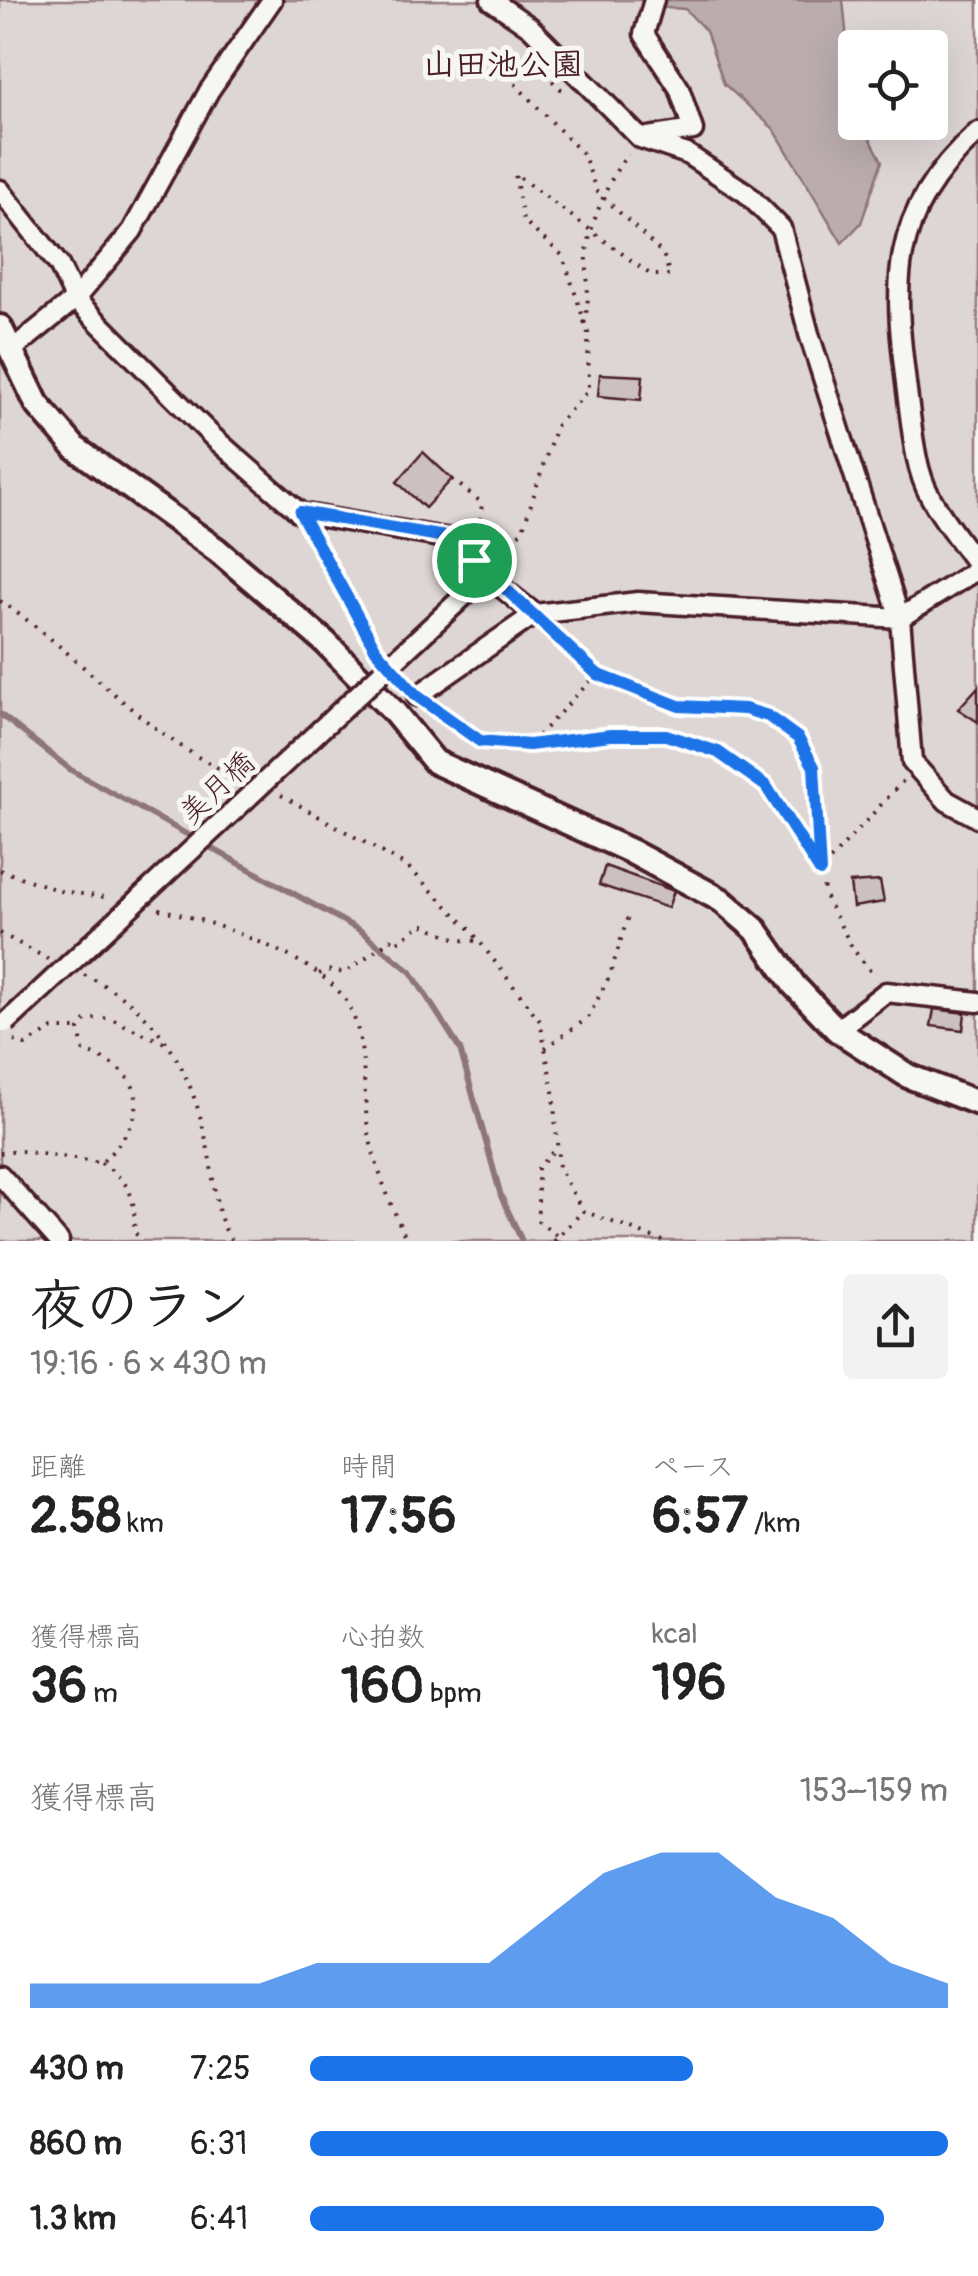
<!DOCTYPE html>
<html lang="ja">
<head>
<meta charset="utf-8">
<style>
  :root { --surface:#fff; --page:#f2f2f2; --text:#222; --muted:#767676; --accent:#1a73e8 }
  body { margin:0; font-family:Pangolin,"Klee One",sans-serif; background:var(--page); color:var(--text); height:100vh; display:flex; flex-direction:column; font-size:38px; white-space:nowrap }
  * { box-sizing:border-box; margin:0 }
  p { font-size:32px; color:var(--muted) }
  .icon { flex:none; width:55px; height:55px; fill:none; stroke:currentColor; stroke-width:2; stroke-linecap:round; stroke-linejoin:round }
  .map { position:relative; height:1241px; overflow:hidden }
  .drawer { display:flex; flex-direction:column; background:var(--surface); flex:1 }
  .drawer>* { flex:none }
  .fabs { position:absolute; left:838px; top:30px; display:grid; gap:20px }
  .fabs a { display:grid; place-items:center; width:110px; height:110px; border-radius:10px; background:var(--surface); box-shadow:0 10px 40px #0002; font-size:50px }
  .pin { position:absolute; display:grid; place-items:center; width:85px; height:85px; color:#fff; margin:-42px; border:5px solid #fff; border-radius:50%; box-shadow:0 2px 10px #0007 }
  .round { display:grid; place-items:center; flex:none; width:105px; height:105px; border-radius:10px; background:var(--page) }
  .overview { display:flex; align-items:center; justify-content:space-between; height:170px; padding:0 30px }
  h1 { font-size:55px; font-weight:700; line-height:75px }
  .metrics { display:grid; grid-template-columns:repeat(3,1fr); gap:15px; height:170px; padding:10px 30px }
  .metrics div { display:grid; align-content:center }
  .metrics b { font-size:50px; font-weight:700 }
  .metrics small { font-size:28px; font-weight:400 }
  .metrics p { font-size:28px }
  .chart { height:280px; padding:20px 30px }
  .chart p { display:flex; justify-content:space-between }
  .chart svg { width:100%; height:180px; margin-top:10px; fill:var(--accent); opacity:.7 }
  ul { padding:0 30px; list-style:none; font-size:32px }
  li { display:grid; grid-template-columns:160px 120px 1fr; align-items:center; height:75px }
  li i { height:25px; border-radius:12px; background:var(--accent) }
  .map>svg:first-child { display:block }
  .green { fill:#ddd6d5; stroke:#947a80; stroke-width:2.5; fill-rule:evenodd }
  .water { fill:#bbadae; stroke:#8e747a; stroke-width:2.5 }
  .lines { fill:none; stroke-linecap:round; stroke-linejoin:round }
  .stream { stroke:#8e747a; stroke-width:6 }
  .building { fill:#ccc1c0; stroke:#4a1f2b; stroke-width:2.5 }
  .pedestrian-casing { stroke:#4a1f2b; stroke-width:25 }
  .minor-casing { stroke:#4a1f2b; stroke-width:30 }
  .path { stroke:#4a1f2b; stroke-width:4; stroke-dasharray:2.5 8; stroke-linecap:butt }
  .pedestrian { stroke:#f6f6f2; stroke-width:18 }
  .minor { stroke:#f6f6f2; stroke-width:22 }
  .pedestrian-bridge-casing { stroke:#4a1f2b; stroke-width:25; stroke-linecap:butt }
  .pedestrian-bridge { stroke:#f6f6f2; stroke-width:18 }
  .route-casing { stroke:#fff; stroke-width:20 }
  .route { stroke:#1a73e8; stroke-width:12 }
  .labels { text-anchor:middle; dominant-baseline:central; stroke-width:10; stroke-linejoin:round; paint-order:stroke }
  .street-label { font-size:30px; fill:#4a1f2b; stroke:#f6f6f2 }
  .neighbourhood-label { font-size:32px; font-weight:bold; fill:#4a1f2b; stroke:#f6f6f2 }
</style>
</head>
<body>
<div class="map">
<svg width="978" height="1241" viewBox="0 0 978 1241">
  <rect width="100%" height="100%" fill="#f6f6f2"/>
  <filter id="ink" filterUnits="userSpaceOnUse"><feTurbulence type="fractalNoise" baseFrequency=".01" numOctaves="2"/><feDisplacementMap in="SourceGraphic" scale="20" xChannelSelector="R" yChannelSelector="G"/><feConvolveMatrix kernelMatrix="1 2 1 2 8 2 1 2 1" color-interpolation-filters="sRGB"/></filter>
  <g filter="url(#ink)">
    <path class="green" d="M0,0h978v1241h-978zM855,48h75v74h-75z"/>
    <path class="water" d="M648,0h195l12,122 7,1 20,38 -21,62 -19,20 -68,-114 -50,-45 -18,-53 -21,-22 -28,-2z"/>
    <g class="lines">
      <path class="stream" d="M0,714l71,56 290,161 50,41 49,77 41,147 21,45"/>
    </g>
    <path class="building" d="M600,374l43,2 -2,24 -43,-4z
      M423,452l29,27 -27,29 -28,-26z
      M978,687v35l-20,-13z
      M605,866l69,25 -6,17 -69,-23z
      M880,881l4,21 -31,5 -3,-24z
      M934,1009l31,4 -2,17 -32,-4z"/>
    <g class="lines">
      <defs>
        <path id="pedestrian" d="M491,0l39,27 110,111 47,16 59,39 35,35 28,106 91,284 12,144 35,39 31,17
          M978,132c-92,84 -85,152 -70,267 4,29 7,71 22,97 13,25 32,47 48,70
          M648,137l45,-7 -14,-42 -35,-54 10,-34
          M0,190l59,75 16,34 139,139 86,75 151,26 36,37
          M12,350l63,-51 57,-68 77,-140 63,-91
          M466,594l21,-18 48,38 103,-12 262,16 78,-49
          M417,696l118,-82
          M837,1030l49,-38 92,10
          M0,1175l59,66"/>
        <path id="minor" d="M0,327l37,77 38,44 142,102 108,92 69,70 41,50 195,89 91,49 35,30 38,55 43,45 71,46 70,27"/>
      </defs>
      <use href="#pedestrian" class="pedestrian-casing"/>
      <use href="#minor" class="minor-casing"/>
      <path class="path" d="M584,323c7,-25 2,-44 3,-69 1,-26 24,-81 41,-100
        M452,479l30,24 -4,38
        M311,534l66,118
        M491,550l31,-18 34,-106 33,-36 -1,-57 -25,-77 -40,-35 -8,-47 136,101h19l-7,-21 -67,-64 -12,-35 -100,-103 4,-4 50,19 26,25
        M0,601c84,55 145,138 240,177
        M553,631l44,43 82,32 66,3 23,7 30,22 16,29 10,127 29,55 22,28
        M434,708l46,33 49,4 82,-10h54l53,17 48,34 54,85 83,-90
        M531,743l66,-69
        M281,795l127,72 62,62 70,92 13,70 6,77 24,43 80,30
        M0,870l60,21 51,7
        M159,909c49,11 164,49 189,95 21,39 13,94 22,136 8,35 23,69 37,101
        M0,933l48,26
        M319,974l8,-4 18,3 46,-34 4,5 27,-20 37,16 20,1
        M84,975c83,37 114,109 127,192 5,28 5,50 21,74
        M14,1041l11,4 28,-16h26
        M545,1048l43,-30 22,-43 19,-62
        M0,1153l21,-2 80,12c49,-47 51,-87 -18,-113l-4,-21 8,-10 22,-1 60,27
        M101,1163c30,19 35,35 33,69l9,9
        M556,1235l-18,-14v-53l19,-21
        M554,1241l27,-28"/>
      <use href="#pedestrian" class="pedestrian"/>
      <use href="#minor" class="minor"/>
      <defs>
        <path id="pedestrian-bridge" d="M6,1023l460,-429"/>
      </defs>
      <use href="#pedestrian-bridge" class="pedestrian-bridge-casing"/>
      <use href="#pedestrian-bridge" class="pedestrian-bridge"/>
    </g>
  </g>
  <g class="lines" filter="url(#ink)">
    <defs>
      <path id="route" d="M300,512l151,26 146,136 82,32 66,3 23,7 30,22 16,29 6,104 -54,-85 -48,-34 -52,-17h-55l-82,10 -49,-4 -63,-45 -41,-46z"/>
    </defs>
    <use href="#route" class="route-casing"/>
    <use href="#route" class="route"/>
  </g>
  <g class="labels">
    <g class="street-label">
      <text transform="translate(217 788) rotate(-43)">美月橋</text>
    </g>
    <g class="neighbourhood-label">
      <text x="503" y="65">山田池公園</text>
    </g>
  </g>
</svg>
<div class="fabs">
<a><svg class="icon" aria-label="locate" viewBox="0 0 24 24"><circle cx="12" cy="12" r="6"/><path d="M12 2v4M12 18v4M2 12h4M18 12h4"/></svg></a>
</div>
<div class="pin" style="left:474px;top:560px;background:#1e9e55"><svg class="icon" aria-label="arrive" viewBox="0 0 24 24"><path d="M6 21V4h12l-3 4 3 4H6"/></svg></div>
</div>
<section class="drawer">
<div class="overview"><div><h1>夜のラン</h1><p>19:16 · 6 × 430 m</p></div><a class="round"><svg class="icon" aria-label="share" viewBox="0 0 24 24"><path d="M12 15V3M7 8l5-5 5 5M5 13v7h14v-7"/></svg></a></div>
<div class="metrics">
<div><p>距離</p><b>2.58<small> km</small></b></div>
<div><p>時間</p><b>17:56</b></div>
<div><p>ペース</p><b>6:57<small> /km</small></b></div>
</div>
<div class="metrics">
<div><p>獲得標高</p><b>36<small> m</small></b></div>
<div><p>心拍数</p><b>160<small> bpm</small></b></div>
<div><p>kcal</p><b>196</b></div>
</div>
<div class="chart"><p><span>獲得標高</span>153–159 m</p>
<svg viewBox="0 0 160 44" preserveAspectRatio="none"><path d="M0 44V38L10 38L20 38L30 38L40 38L50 33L60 33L70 33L80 33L90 22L100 11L110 6L120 6L130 17L140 22L150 33L160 38V44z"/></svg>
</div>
<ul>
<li><b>430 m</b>7:25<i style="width:60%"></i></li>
<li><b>860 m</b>6:31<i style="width:100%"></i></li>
<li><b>1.3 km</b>6:41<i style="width:90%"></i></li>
</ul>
</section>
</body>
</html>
